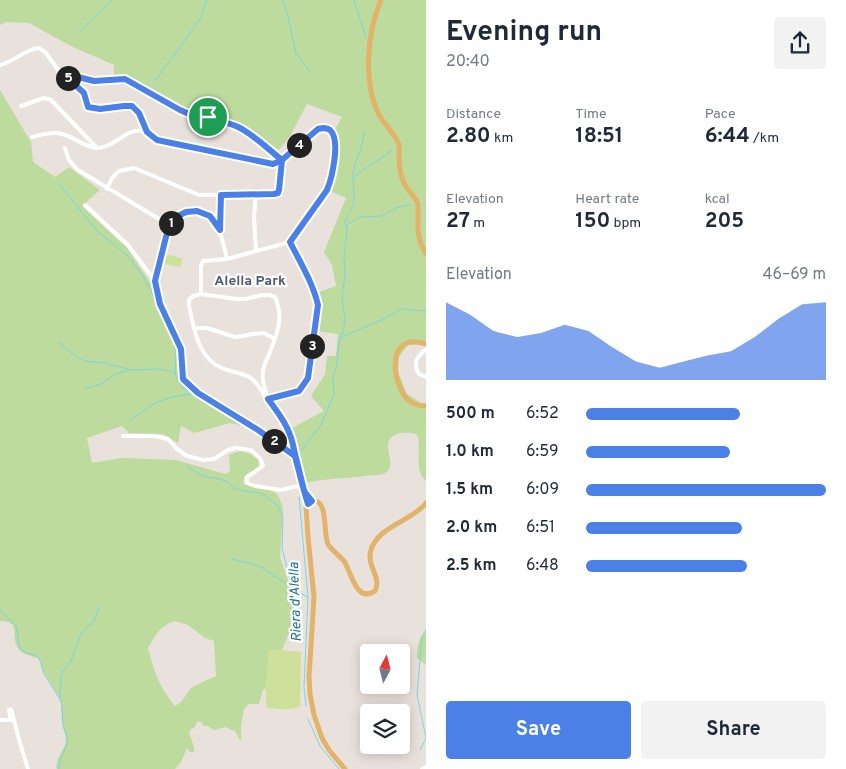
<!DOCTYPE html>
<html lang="en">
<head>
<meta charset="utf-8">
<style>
  :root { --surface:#fff; --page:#f2f2f3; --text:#1f2937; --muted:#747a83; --accent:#4b80e7 }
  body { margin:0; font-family:Overpass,sans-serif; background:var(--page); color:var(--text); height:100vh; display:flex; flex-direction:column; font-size:19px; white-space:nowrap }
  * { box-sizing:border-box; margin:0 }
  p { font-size:16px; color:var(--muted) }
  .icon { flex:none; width:28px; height:28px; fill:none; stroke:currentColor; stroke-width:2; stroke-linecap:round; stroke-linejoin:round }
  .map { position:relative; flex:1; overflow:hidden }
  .drawer { display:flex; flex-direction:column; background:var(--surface); width:420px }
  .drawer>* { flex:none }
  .needle { width:32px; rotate:7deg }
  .controls { position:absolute; left:360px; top:644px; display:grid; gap:10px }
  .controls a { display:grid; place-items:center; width:50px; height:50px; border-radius:5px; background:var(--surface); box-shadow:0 2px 12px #0003; font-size:25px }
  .pin { position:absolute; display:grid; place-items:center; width:42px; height:42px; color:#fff; margin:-21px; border:2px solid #fff; border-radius:50%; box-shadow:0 1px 5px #0007 }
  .km { position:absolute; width:25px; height:25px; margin:-12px; border-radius:50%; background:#222; color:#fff; font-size:14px; line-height:25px; text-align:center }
  .round { display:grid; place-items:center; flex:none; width:52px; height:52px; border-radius:5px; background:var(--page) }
  .headline { display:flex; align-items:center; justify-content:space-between; height:85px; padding:0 20px }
  h1 { font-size:28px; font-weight:700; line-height:38px }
  .stats { display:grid; grid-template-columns:repeat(3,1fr); gap:8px; height:85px; padding:5px 20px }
  .stats div { display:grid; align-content:center }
  .stats b { font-size:21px; font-weight:700 }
  .stats small { font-size:14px; font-weight:400 }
  .stats p { font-size:14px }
  .chart { height:140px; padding:10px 20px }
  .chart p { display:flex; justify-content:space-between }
  .chart svg { width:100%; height:90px; margin-top:5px; fill:var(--accent); opacity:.7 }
  .action { display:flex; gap:10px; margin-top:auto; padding:10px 20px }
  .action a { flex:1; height:58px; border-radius:5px; background:var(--accent); color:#fff; font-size:20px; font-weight:700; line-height:58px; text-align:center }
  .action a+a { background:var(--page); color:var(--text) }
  ul { padding:0 20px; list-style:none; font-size:16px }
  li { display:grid; grid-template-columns:80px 60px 1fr; align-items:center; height:38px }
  li i { height:12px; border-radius:6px; background:var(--accent) }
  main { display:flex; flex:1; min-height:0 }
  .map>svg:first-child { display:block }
  .green { fill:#bcdb9d; fill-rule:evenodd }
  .pitch { fill:#cee19a }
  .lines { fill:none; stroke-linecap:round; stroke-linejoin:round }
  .stream { stroke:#78d6e2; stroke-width:1 }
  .minor { stroke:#fff; stroke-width:4 }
  .major { stroke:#e2b368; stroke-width:5 }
  .route-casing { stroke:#fff; stroke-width:10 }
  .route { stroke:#4b80e7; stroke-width:6 }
  .labels { text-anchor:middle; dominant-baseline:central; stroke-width:4.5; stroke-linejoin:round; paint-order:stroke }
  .neighbourhood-label { font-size:14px; font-weight:bold; fill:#4e5b74; stroke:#fff }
  .water-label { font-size:14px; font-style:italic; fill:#1a758b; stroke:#fff }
</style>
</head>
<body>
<main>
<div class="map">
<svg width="426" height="769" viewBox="0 0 426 769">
  <rect width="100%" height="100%" fill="#e9e1dc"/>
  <path class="green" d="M0,0h426v344l-18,1 -9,12 -1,15 9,22 14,9h5v78c-12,-10 -5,-30 -8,-44l-2,-3c-6,-1 -13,-2 -19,0 -20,8 1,28 -10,38 -6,4 -16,3 -23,4 -20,3 -40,2 -59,7l-15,-54 34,-18 -13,-15 14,-22 2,-18h9l2,-22 -21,-3 4,-23 -2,-16 17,-6 -4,-21 -8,-13 22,-54 -16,-7 2,-4 8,-41 -5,-17 7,-12 -35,-13 -17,32 -13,16 -41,-29 -15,-3 -12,-6 -20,-3 -64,-35 -11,1v-12l-45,-20 -40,-22 -23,-1 -6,3z
    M0,90l31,52 2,20 22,15 14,-10 31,23 -18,16 45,42 27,40 24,66 8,32 58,40 -14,-3 -36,10 -13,-7 -3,17 -15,-9 -34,-1 -7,-7 -35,12 5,25 29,-5 55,2 49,14 5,-2 -1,-17c12,-6 19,-4 29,5l1,6 -15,11 -1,7 29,6 6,5 5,13 -3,49 12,35 1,32 -11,26 -13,1 -3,37 -3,2 -4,14h-10l-5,5 -3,16v15h-1l-5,-9 -4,-1 -5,-3 -13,3 -5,-4h-4l-3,-4h-4l-3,6 -3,1 -2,3 5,15v5h-4l-3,-4 -6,14 -6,7h-118l-1,-2 2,-8 7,-14 1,-7 -4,-16 -1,-22 -19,-31 -2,-10c-7,-3 -18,-4 -22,-11 -8,-12 4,-27 -18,-27zM175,621l13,4 17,13 9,3 2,35 -24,11 -11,15 -6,4c-16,-19 -21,-35 -27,-58 8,-13 11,-22 27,-27z
    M426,629v36l-9,-7c0,-11 2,-20 9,-29z"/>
  <path class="pitch" d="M165,254l17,4 -1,9 -18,-3z
    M282,650l19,2 -1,55c-13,3 -21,3 -34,0v-19l3,-37z"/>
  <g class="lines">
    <path class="stream" d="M283,0l5,17 8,36 14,19
      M354,0l12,38
      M79,32l33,-32
      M154,82l35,-47 11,-16 7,-19
      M354,177c12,-10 26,-17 38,-27
      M58,183l40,49 29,23 16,21 7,12 24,56 2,8 -1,22 7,13 14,9
      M346,226l7,-5 7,-4 22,-1 14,-8 14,-3
      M341,337l41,-17 19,-11 25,2
      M58,342l20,16 7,3 21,2 25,7 27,-1 13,2 4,3
      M85,389l16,-5 14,-10 14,-4
      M130,421c22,-18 33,-24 62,-27
      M301,451l20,-26 13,-30 -1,-18 3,-9 3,-25 5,-16 1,-9 -3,-21 3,-21 -1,-20 3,-25 -2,-10 9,-16 -1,-31 2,-10 6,-16 4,-17
      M186,466l13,8 9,3 12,2 8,3 5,6 7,2 20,3 7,4 10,8 6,11 -1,32 6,24 6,17 13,8
      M299,497l9,100 -4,90 2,19
      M231,559l18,4 12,4 32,21
      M0,610l16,16 4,23 6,4 9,2 4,3 5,16 16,25 2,7 1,20 5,13 -2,8 -6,13 -1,9
      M60,699l1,-22 2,-6 7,-8 12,-31 12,-11 5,-14
      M308,719l12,27 19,23
      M420,750l6,-12 -9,-43 5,-59 4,-3"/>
    <path class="minor" d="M0,65c14,-3 25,-16 39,-17l7,5 13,18 25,22 5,14c14,2 28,-2 43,-1l7,7 8,19
      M62,73l32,8 31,-2 55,31 56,16 8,4 39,30
      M21,106l23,-8 7,2 44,46
      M32,137c9,-2 21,-6 30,-3 12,3 24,14 36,14 17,0 32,-25 50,-15 3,1 6,5 9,7l116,24 10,-4 35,-31c4,-1 8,-2 12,1 11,10 2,48 -3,60l-37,52
      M65,148l4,12 9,10 91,55
      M107,189l5,-11 7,-7 15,-3 65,27 75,-1 3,-1 2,-3 4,-30
      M85,205l43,40 27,36
      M220,230l1,-35
      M256,251l-2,-35 2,-22
      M227,259c-3,-11 -7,-36 -17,-43 -4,-4 -13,-5 -19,-4 -10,0 -16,5 -22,13l-14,56 5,23 21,45 2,30 15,14 60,37 37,26
      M201,294v-28l2,-5 24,-2 63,-17
      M194,328h13l28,9 7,-1 11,-2 11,-1 11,6
      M426,349c-9,8 -14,14 -7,25l7,3
      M268,399c-2,-9 -7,-19 -5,-27 0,-5 3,-11 5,-15 8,-22 17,-36 7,-60l-6,-2h-7l-17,4h-8l-36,-5 -8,2 -4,4v6c5,22 9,53 33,62 9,4 21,5 29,10 5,4 9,10 12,15 10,14 20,27 27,42l17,69
      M268,399l31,-8 9,-12 10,-74c-5,-22 -18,-43 -28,-63
      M123,436h31l14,3 9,10 10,7 16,4 11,-1 14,-9 7,-2 16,2 9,8 3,8 -16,11v6l8,3 26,4 22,-5
      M11,709l9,34 8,26
      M0,720h11l-2,-10
      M422,769l4,-2"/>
    <path class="major" d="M381,0c-14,33 -18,80 -3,113 5,10 18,22 21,32 1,4 0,8 0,12 0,8 1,18 5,26 3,7 10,12 13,19 2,7 1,16 1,23 -1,10 3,20 8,29
      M426,344c-5,-1 -11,-3 -16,-2 -24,5 -15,50 1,60 5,3 10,4 15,4
      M345,769l-16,-19 -7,-12 -8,-23 -4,-21 -1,-17 5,-80 -6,-60 -2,-31c3,-4 5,-6 10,-5 12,4 7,32 12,43 4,7 11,11 16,17 7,10 12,43 31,30 7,-15 -9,-24 -4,-41 6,-23 41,-29 55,-47"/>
  </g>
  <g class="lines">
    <defs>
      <path id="route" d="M208,117c10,4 21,6 30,10 15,7 31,23 44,33l-3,30 -1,3 -4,1 -53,1 -1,35 -10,-14 -13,-5 -11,1 -12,6 -5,7 -14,56 5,23 21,45 2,30 15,14 60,37 37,26 9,35 8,10 -4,3c-5,-15 -8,-31 -12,-46 -2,-7 -3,-16 -6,-23 -4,-13 -14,-25 -22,-36l31,-8 9,-13 10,-73c-5,-22 -18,-43 -28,-63l37,-52c5,-12 14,-50 3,-60 -4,-3 -8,-2 -12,-1l-36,31 -9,4 -116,-24 -10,-8 -8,-19 -7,-7h-8l-24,3 -12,-2 -4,-14 -22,-20 32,8 31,-2 55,31 7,3 21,4"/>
    </defs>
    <use href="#route" class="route-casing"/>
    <use href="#route" class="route"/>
  </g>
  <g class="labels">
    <g class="neighbourhood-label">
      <text x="250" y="281">Alella Park</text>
    </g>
    <g class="water-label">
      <text transform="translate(296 602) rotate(-92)">Riera d'Alella</text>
    </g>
  </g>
</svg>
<div class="controls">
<a><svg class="needle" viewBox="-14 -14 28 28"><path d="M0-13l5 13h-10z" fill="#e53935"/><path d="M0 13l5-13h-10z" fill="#747a83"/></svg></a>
<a><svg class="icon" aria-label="layers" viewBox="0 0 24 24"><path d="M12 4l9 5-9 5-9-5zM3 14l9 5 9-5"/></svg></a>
</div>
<div class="pin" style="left:208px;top:117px;background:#1e9e55"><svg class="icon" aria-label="arrive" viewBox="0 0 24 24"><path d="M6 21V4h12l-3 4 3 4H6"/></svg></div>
<b class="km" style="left:171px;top:223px">1</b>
<b class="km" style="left:274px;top:441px">2</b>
<b class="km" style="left:312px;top:346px">3</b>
<b class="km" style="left:299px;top:145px">4</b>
<b class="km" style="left:68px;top:78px">5</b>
</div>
<section class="drawer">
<div class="headline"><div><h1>Evening run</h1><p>20:40</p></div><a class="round"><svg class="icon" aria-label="share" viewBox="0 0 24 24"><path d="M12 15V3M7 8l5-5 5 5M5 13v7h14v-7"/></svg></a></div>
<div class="stats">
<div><p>Distance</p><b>2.80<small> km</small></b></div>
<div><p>Time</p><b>18:51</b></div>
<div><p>Pace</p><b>6:44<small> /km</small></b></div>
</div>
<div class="stats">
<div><p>Elevation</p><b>27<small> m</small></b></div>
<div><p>Heart rate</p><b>150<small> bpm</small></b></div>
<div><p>kcal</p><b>205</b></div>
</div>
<div class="chart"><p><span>Elevation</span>46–69 m</p>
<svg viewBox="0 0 160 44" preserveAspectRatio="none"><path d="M0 44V6L10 12L20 20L30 23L40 21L50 17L60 20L70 28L80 35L90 38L100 35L110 32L120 30L130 23L140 14L150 7L160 6V44z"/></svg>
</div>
<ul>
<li><b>500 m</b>6:52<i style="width:64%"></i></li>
<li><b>1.0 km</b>6:59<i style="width:60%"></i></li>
<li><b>1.5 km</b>6:09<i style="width:100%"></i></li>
<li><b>2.0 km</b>6:51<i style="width:65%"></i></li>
<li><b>2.5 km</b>6:48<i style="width:67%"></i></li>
</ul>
<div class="action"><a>Save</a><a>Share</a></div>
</section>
</main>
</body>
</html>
